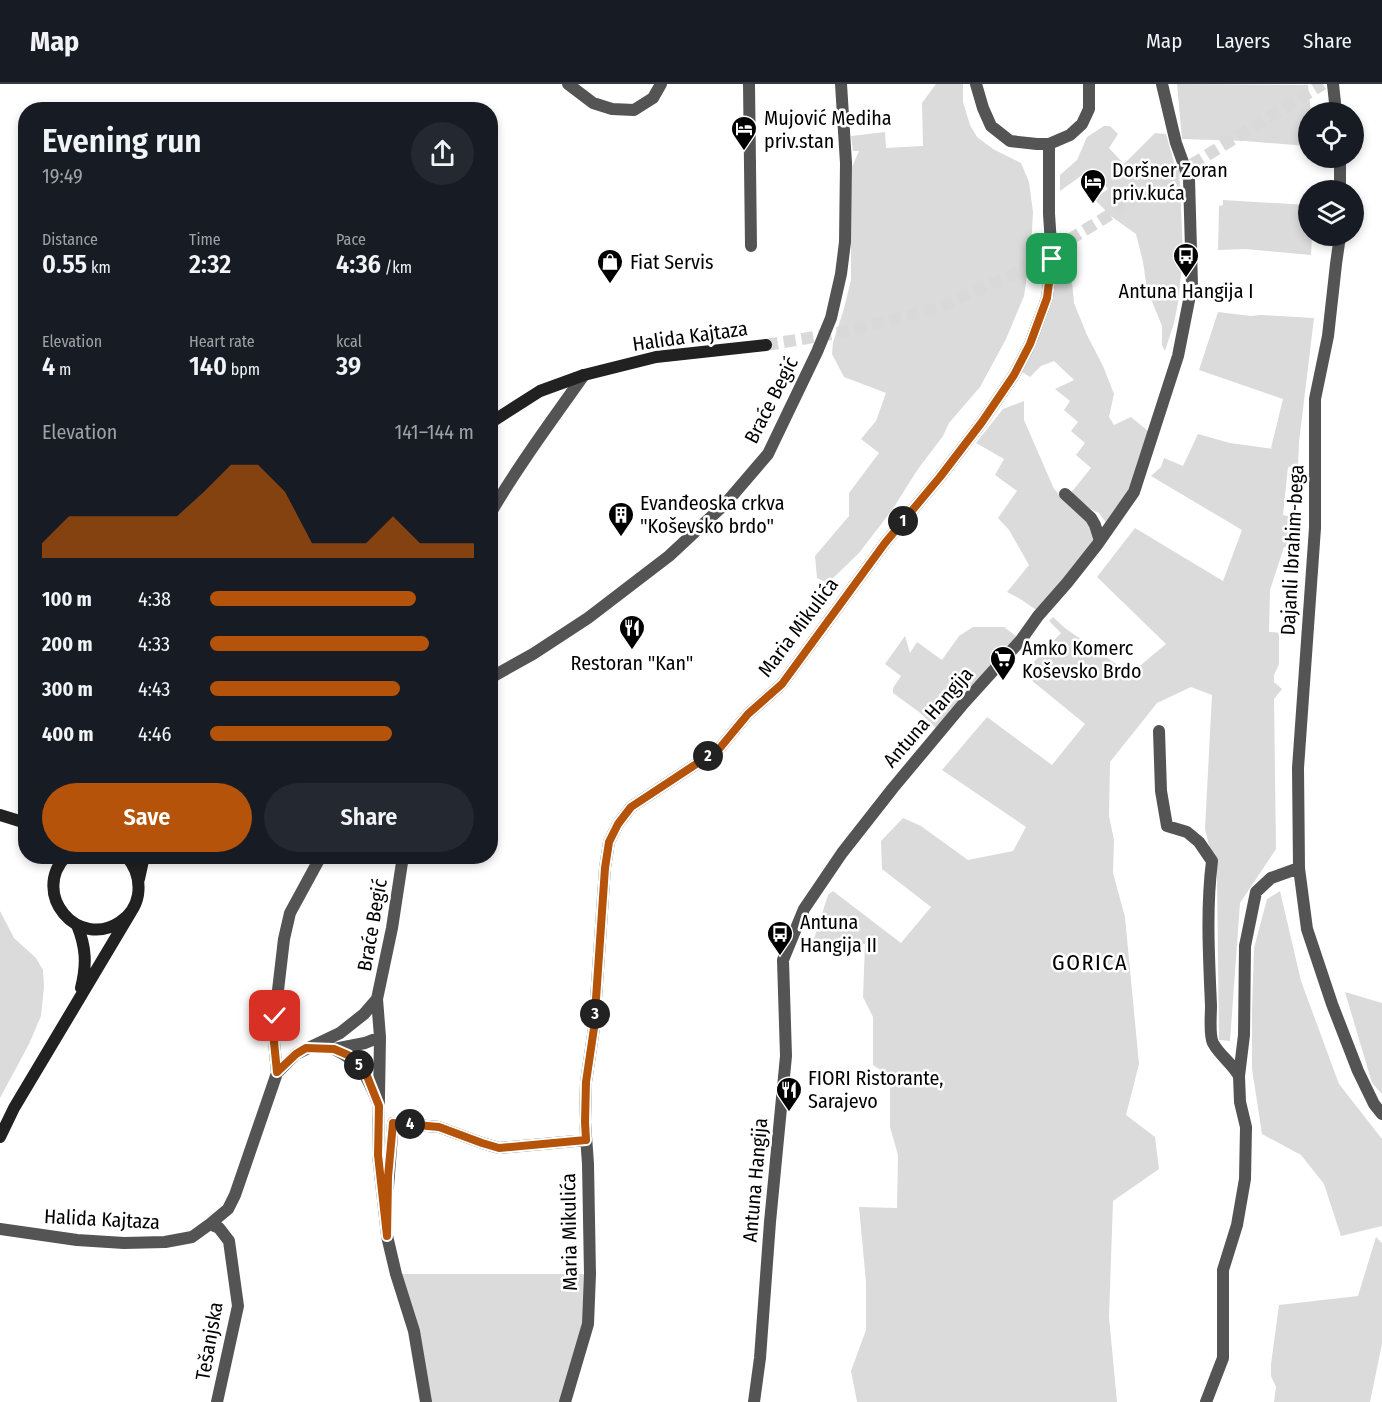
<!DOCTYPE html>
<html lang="en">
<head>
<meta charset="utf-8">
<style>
  :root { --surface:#171b24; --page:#242831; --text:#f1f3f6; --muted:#9ea1a6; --line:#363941; --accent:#b45309 }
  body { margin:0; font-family:"Fira Sans Condensed",sans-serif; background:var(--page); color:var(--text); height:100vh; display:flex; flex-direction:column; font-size:22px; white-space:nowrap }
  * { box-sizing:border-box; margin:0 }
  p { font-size:20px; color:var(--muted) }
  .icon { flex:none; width:33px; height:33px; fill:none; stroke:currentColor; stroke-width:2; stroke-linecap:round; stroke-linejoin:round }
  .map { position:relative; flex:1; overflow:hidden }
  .panel { position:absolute; left:18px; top:18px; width:480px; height:762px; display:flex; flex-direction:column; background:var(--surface); border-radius:24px; box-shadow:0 3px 9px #0003 }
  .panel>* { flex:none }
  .controls { position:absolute; left:1298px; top:18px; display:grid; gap:12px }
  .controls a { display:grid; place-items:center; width:66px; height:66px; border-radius:50%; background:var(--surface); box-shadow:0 3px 9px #0003; font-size:30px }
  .pin { position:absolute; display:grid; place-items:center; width:51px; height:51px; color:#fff; margin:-26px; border-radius:12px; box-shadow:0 3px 9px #0006 }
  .km { position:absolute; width:30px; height:30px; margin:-15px; border-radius:50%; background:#222; color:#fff; font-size:16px; line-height:30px; text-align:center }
  .round { display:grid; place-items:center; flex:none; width:63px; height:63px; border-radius:32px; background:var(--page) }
  .head { display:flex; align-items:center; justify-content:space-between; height:102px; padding:0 24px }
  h1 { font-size:33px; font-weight:600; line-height:45px }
  .stats { display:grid; grid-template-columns:repeat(3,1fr); gap:9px; height:102px; padding:6px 24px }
  .stats div { display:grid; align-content:center }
  .stats b { font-size:26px; font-weight:600 }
  .stats small { font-size:16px; font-weight:400 }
  .stats p { font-size:16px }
  .chart { height:168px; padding:12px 24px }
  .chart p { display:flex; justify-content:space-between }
  .chart svg { width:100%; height:108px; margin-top:6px; fill:var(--accent); opacity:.7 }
  .cta { display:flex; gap:12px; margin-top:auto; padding:12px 24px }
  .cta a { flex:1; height:69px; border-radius:36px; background:var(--accent); color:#fff; font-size:24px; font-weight:600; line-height:69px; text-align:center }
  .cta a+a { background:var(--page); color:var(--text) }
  ul { padding:0 24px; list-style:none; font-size:20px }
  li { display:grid; grid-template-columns:96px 72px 1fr; align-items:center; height:45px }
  li i { height:15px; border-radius:8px; background:var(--accent) }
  header { display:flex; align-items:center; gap:36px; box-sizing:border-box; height:84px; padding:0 30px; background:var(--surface); border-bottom:2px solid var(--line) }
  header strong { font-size:28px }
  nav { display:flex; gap:33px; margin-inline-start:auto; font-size:21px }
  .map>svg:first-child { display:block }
  .green { fill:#dbdbdb }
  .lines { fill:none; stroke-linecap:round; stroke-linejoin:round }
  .secondary-tunnel { stroke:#d9d9d9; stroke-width:12; stroke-dasharray:12 6; stroke-linecap:butt }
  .street { stroke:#545454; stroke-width:12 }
  .secondary { stroke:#212121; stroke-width:12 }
  .route-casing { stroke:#fff; stroke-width:12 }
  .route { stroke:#b45309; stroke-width:8 }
  .labels { text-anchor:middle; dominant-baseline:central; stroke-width:5; stroke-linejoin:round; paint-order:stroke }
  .poi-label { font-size:20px; fill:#000; stroke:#fff; text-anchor:start }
  .street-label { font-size:20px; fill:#000; stroke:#fff }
  .quarter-label { font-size:22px; letter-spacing:1.5px; fill:#000; stroke:#fff }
</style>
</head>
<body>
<header>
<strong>Map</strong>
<nav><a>Map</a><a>Layers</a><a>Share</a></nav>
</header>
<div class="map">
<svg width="1382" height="1318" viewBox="0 0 1382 1318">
  <rect width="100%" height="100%" fill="#fff"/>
  <path class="green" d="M936,0h27v18l7,23 7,12 16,12 28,14 8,19 4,30 -2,36 -7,48 -18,43 -26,48 -31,36 -6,13 -25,33 -26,41 -33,43 -31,30 -11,-5 -2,-22 34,-40v-23l30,-40 -18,-14 15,-18 10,-28 -42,-16 -12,-23 1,-12 10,-30 8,-32v-111l8,-18h-6l-2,-15 34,-4 1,16 37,-2 -1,-43z
    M1177,0l131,1 3,27h-3v34l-63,-5 -63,-2z
    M1104,42h6l8,8 -9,14 15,16 31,-31 11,1 14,49 3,73 -5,47 -4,20 -9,28 -3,-6v-19l-15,-37 -4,-27 -7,-28 -24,-17 -18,-18 14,-10 -16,-21 -32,23v-16l17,-15 10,-23z
    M1223,116l85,5v31h4l-1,19 -65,-6 -28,1 1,-44 4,-1z
    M1072,198l2,21 13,32 16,31 11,28 -5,23 5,8 17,-8 22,18 -19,57 -25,35 -10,-14 -16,-8 -13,-11 21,-26 -15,-13 9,-12 -14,-12 7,-9 -14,-12 6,-9 -15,-12 19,-9 -20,-19 -13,5 -11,11 -13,-8 30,-71 9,-14z
    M1218,228l33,4 10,-1 53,3 -15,124 -1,25h-10l-5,48 10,2 -7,30h-2l-14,43 -1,42 16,1 -6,2v29l-5,11v7l8,7 -8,10 2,150 -36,54 -10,138 -11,-1 -2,-162 -12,-49 7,-134 -21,-8 -34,16 -47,59 -1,54 5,24 -1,33 12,44 14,147 -13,51 29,22 4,32 -46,32 -4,116 8,85h-260l-6,-31 15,-41v-48l-7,-75 38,1 1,-53 -8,-28v-51l-17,-11v-48l-10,-20 2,-53 -52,-2 15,-47 5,-4 68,52 30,-36 -49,-38 -1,-28 22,-23 18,8 47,34 45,-9 13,-24 -84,-57 45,-53 65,48 33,-41 -60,-49 8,-12 28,-30 -12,-12 4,-4 12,11 65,46 36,-30 -69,-67 38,-49 88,53 19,-51 -91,-54 10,-9 3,-9 19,8 15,-32 32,9 43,6 -2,-1 12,-49 -84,-29z
    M1024,317v19l30,69 26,26 12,8 5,22 -58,67 -17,-12 -15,-8 22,-27 -20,-35 -11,-12 19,-27 -22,-16 9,-16 -28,-16 27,-34z
    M973,543h31l16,12 -81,92 -20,-19 -26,-19v-5l8,-12 -16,-12 20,-28 5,17 7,-11 25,18 17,-24z
    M1280,807l21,90 38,103 43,55v87l-41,10 -17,-52 -23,-29 -39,-21 -10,-65v-59l2,-62 13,-49z
    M0,827l14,27 22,20 7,12 1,17 -3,29 -12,28 -29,54z
    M1345,908l37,11v91l-10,-11z
    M1376,1153l6,6v101l-12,58h-96l2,-15 -5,-11v-12l8,-59 79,-9z
    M396,1190h194l-2,50 -23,78h-143l-8,-71z"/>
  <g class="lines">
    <path class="secondary-tunnel" d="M766,261l78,-13 93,-24 73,-32 313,-192"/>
    <path class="street" d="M568,0l25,19 19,6 22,1 19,-12 8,-14
      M749,0l2,162
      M976,0l7,24 8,18 19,15 27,3h12l21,-9 12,-11 7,-15v-25
      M1333,0l3,28
      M1340,74v32
      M1340,152l-4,28 -8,72 -13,63v129l-17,240 1,100 8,61 25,75 26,67 16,33 8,10
      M1065,410l26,24 4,7 5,16
      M490,430c28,-48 62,-94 94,-139
      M490,594l43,-24 55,-36 81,-62 57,-53 42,-49 49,-102 14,-34 10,-44 4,-32 1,-79 -5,-79
      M1159,647l2,60 6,35 20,6 12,10 13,19c-6,48 -3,97 -1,145 0,10 -2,29 2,37 7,13 19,20 26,33
      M403,772l-11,72 -15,71 3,38 -2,118 9,81 9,38 18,57 12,71
      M334,965c27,13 32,25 43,52
      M334,965l31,-6 15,-6
      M277,989l19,-19 44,-21 24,-19 13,-15
      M388,1103l5,-64 46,4 43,16 17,5 87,-8
      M210,1140l9,4 10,13 9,65 -21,96
      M0,1145l77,11 47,3 41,-1 27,-5 18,-13 18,-15 7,-14 42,-122 -3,-31 1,-26 9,-77 6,-26 31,-57
      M565,1318l23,-78 2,-50 -2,-110 -3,-42 1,-40 8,-54 11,-160 4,-26 9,-18 13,-17 88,-58 29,-35 34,-30 103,-141 55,-66 42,-55 32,-47 16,-31 17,-46 5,-39 -3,-45v-70
      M754,1318l6,-44 10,-136 16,-166 -3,-96 21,-51 38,-56 51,-65 71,-85 57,-63 17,-24 29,-33 30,-38 37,-53 44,-136 14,-71 -3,-106 -13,-36 -14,-59
      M1206,1318l17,-44v-88l14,-45 8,-46 1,-52 -6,-25 -1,-26 5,-41 1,-89 11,-54 15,-14 28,-10"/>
    <path class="secondary" d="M490,339l50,-32 44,-16 72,-18 110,-12
      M0,731l26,8
      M66,772c-36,38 12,94 54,66 9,-6 16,-16 18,-27 2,-14 -2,-28 -12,-39
      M139,795l5,-23
      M77,841c9,22 10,39 4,63
      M0,1053l14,-29 117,-196"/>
  </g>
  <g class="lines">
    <defs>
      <path id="route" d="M275,932l-1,26 3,30 19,-18 10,-6 28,1 14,6 9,8 10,13 12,30 -1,49 9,81 1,-59 5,-54 46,4 43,16 17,5 87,-8 -1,-18 1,-40 8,-54 11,-160 4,-26 9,-18 13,-17 88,-58 29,-35 34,-30 103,-141 55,-66 42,-55 32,-47 16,-31 17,-46 5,-39"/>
    </defs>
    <use href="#route" class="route-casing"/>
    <use href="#route" class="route"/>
  </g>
  <defs>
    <symbol id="hotel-pin" viewBox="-11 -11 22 30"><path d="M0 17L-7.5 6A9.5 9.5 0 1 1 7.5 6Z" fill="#000" stroke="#fff"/><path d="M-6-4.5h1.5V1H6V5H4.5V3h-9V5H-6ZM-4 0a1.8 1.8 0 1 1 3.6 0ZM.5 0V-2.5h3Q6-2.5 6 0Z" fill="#fff"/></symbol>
    <symbol id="bus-pin" viewBox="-11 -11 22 30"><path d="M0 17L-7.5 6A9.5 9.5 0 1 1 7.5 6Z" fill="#000" stroke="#fff"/><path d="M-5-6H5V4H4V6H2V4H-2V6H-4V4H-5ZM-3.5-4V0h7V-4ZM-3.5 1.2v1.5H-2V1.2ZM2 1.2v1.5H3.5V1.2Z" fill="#fff"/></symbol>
    <symbol id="shop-pin" viewBox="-11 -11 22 30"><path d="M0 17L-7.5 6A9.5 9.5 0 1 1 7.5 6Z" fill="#000" stroke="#fff"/><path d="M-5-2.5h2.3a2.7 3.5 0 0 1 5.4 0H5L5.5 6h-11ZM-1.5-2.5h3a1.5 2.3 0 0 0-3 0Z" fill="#fff"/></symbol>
    <symbol id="building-pin" viewBox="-11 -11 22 30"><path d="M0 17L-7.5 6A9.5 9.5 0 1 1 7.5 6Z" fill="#000" stroke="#fff"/><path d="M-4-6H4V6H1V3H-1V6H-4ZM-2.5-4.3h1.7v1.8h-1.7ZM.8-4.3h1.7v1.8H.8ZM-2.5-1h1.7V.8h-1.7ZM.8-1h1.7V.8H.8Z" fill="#fff"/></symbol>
    <symbol id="restaurant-pin" viewBox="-11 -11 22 30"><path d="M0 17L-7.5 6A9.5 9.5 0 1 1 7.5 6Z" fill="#000" stroke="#fff"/><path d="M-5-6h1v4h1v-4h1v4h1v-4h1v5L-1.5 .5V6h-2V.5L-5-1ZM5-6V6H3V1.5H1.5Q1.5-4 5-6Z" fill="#fff"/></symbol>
    <symbol id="supermarket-pin" viewBox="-11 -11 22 30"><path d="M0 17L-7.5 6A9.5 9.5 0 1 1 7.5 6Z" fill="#000" stroke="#fff"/><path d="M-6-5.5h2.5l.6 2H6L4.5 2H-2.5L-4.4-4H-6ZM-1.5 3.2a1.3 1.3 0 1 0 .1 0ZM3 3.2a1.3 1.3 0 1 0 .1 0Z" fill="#fff"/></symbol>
  </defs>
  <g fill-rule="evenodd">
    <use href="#hotel-pin" x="729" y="30" width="30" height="40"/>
    <use href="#hotel-pin" x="1078" y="83" width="30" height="40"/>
    <use href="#bus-pin" x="1171" y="157" width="30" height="40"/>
    <use href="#shop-pin" x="595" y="163" width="30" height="40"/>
    <use href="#building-pin" x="606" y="416" width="30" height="40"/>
    <use href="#restaurant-pin" x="617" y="529" width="30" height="40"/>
    <use href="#supermarket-pin" x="988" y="560" width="30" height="40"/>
    <use href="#bus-pin" x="765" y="835" width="30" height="40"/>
    <use href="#restaurant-pin" x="774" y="991" width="30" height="40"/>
  </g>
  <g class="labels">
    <g class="poi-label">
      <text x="764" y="34">Mujović Mediha<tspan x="764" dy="23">priv.stan</tspan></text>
      <text x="1112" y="86">Doršner Zoran<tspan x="1112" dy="23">priv.kuća</tspan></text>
      <text x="630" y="178">Fiat Servis</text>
      <text x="1186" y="207" text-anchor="middle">Antuna Hangija I</text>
      <text x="640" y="419">Evanđeoska crkva<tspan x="640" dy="23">"Koševsko brdo"</tspan></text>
      <text x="1022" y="564">Amko Komerc<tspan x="1022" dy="23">Koševsko Brdo</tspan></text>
      <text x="632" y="579" text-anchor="middle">Restoran "Kan"</text>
      <text x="800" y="838">Antuna<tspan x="800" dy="23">Hangija II</tspan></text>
      <text x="808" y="994">FIORI Ristorante,<tspan x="808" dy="23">Sarajevo</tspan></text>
    </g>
    <g class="street-label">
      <text transform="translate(690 252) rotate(-8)">Halida Kajtaza</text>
      <text transform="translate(771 316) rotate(-63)">Braće Begić</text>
      <text transform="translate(1292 466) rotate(-87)">Dajanli Ibrahim-bega</text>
      <text transform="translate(798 543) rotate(-53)">Maria Mikulića</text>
      <text transform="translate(928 633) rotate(-49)">Antuna Hangija</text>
      <text transform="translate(372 841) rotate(-80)">Braće Begić</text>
      <text transform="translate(755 1096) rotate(-85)">Antuna Hangija</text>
      <text transform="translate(102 1135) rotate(3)">Halida Kajtaza</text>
      <text transform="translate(569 1148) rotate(-91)">Maria Mikulića</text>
      <text transform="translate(209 1257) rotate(-80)">Tešanjska</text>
    </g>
    <g class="quarter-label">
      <text x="1090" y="878">GORICA</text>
    </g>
  </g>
</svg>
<div class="controls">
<a><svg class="icon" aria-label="locate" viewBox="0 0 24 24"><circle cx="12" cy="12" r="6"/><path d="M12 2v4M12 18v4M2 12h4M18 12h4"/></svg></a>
<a><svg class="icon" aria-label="layers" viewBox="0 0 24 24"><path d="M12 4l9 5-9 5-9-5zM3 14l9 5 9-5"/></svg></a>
</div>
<div class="pin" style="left:1052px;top:175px;background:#1e9e55"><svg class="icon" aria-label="arrive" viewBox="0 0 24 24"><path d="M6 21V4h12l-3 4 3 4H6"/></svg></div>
<div class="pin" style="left:275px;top:932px;background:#d93025"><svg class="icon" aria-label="check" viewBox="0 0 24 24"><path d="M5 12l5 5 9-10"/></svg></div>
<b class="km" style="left:903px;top:437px">1</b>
<b class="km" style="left:708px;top:672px">2</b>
<b class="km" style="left:595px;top:930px">3</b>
<b class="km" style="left:410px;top:1040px">4</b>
<b class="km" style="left:359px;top:981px">5</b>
<section class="panel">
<div class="head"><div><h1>Evening run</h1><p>19:49</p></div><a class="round"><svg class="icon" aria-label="share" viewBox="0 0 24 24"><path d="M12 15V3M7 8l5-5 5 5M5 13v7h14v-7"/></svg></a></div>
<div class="stats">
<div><p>Distance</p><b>0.55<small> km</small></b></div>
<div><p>Time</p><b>2:32</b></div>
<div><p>Pace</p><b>4:36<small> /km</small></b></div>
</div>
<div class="stats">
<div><p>Elevation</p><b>4<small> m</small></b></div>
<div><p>Heart rate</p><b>140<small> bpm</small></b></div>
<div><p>kcal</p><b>39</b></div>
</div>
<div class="chart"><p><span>Elevation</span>141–144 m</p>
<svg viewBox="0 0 160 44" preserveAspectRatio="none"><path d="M0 44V38L10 27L20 27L30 27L40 27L50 27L60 17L70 6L80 6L90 17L100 38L110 38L120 38L130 27L140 38L150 38L160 38V44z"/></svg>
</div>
<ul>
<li><b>100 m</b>4:38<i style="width:78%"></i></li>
<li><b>200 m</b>4:33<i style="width:83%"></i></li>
<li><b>300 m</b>4:43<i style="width:72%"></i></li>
<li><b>400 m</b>4:46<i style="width:69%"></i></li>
</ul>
<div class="cta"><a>Save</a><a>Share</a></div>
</section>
</div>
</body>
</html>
